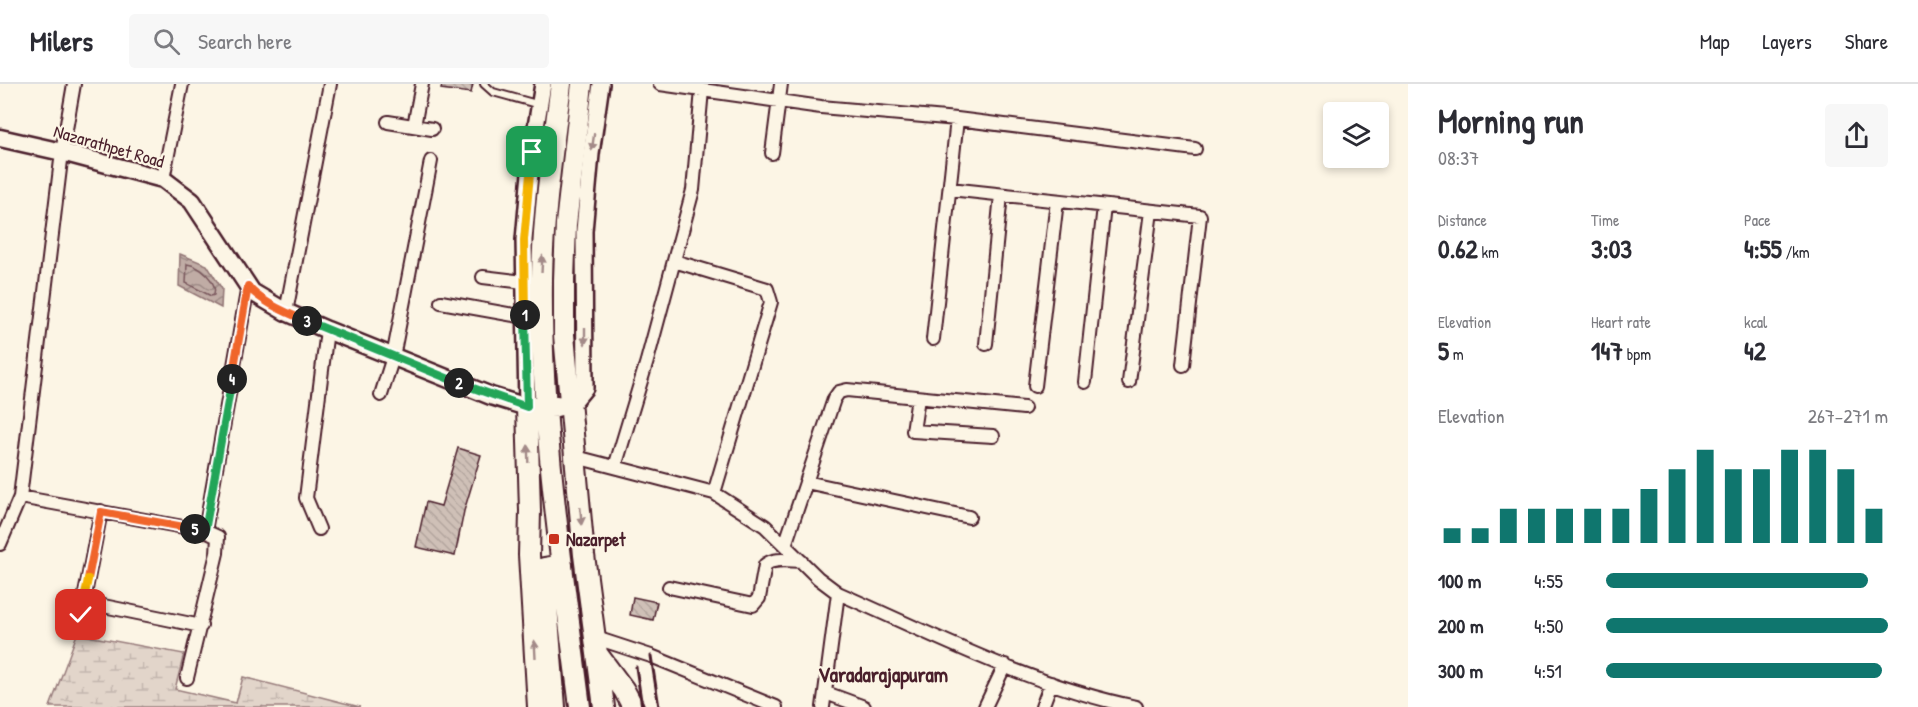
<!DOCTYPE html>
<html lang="en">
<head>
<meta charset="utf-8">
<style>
  :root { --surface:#fff; --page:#f7f7f7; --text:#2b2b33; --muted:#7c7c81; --line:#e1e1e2; --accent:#0f766e }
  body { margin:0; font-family:"Patrick Hand",sans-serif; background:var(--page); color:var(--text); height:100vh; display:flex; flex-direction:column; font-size:22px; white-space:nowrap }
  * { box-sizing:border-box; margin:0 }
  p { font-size:20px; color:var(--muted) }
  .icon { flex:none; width:33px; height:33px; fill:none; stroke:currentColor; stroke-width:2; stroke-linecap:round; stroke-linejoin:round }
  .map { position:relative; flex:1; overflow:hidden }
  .drawer { display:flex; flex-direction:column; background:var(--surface); width:510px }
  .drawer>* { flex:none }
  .fabs { position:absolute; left:1323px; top:18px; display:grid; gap:12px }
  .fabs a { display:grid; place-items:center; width:66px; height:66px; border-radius:6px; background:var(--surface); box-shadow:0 3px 9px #0003; font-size:30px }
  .pin { position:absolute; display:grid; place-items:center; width:51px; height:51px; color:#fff; margin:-26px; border-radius:12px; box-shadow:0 3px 9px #0006 }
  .km { position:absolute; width:30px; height:30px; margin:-15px; border-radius:50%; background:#222; color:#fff; font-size:16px; line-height:30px; text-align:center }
  .round { display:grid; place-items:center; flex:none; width:63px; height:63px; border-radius:6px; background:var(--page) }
  .summary { display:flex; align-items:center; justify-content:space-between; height:102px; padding:0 30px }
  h1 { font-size:33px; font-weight:700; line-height:45px }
  .stats { display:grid; grid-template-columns:repeat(3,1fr); gap:9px; height:102px; padding:6px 30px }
  .stats div { display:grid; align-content:center }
  .stats b { font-size:26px; font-weight:700 }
  .stats small { font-size:16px; font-weight:400 }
  .stats p { font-size:16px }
  .chart { height:168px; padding:12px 30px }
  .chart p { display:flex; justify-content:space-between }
  .chart svg { width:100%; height:108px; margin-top:6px; stroke:var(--accent); stroke-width:6 }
  ul { padding:0 30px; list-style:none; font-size:20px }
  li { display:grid; grid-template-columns:96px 72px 1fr; align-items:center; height:45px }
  li i { height:15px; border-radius:8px; background:var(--accent) }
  header { display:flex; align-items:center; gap:36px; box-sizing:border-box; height:84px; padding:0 30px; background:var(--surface); border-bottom:2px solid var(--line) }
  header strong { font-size:28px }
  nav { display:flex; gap:33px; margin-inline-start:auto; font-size:21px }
  .search { width:420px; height:54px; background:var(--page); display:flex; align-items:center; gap:15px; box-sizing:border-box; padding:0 21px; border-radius:6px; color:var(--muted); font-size:22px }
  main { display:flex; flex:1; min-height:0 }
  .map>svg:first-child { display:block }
  .wetland { fill:url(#wetland-marsh); stroke:#967a7a; stroke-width:1.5 }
  .water { fill:url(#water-waves); stroke:#917474; stroke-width:1.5 }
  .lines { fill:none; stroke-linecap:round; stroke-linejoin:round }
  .shore { stroke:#79575c; stroke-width:1.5 }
  .building { fill:url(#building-back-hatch); stroke:#4a1f2b; stroke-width:1.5 }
  .service-casing { stroke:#4a1f2b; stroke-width:10 }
  .minor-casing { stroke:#4a1f2b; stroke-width:16 }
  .tertiary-casing { stroke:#4a1f2b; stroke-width:20 }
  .secondary-casing { stroke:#4a1f2b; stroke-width:21 }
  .trunk-casing { stroke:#4a1f2b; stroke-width:24 }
  .service { stroke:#fcf5e5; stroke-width:6 }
  .minor { stroke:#fcf5e5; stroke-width:12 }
  .tertiary { stroke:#fcf5e5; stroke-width:15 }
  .secondary { stroke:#fcf5e5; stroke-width:16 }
  .trunk { stroke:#fcf5e5; stroke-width:20 }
  .rail { stroke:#4a1f2b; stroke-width:3 }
  .oneway { fill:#a38a88 }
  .split-1-casing { stroke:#fff; stroke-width:12 }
  .split-2-casing { stroke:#fff; stroke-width:12 }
  .split-3-casing { stroke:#fff; stroke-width:12 }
  .split-4-casing { stroke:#fff; stroke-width:12 }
  .split-5-casing { stroke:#fff; stroke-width:12 }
  .split-6-casing { stroke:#fff; stroke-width:12 }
  .split-7-casing { stroke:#fff; stroke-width:12 }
  .split-1 { stroke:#f5b400; stroke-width:8 }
  .split-2 { stroke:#22a559; stroke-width:8 }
  .split-3 { stroke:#22a559; stroke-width:8 }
  .split-4 { stroke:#f0652b; stroke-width:8 }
  .split-5 { stroke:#22a559; stroke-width:8 }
  .split-6 { stroke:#f0652b; stroke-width:8 }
  .split-7 { stroke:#f5b400; stroke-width:8 }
  .poi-dot { fill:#c8321e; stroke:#fcf5e5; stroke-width:2 }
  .labels { text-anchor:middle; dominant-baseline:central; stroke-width:4.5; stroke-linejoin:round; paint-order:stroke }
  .street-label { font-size:18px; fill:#4a1f2b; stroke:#fcf5e5 }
  .poi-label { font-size:18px; font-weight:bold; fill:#4a1f2b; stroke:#fcf5e5; text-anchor:start }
  .quarter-label { font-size:21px; font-weight:bold; fill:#4a1f2b; stroke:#fcf5e5 }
</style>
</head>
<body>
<header>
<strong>Milers</strong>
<div class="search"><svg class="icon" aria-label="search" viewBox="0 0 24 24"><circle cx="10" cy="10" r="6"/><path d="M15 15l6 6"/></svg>Search here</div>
<nav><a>Map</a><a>Layers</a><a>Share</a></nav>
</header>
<main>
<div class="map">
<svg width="1408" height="623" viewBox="0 0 1408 623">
  <defs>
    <pattern id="wetland-marsh" width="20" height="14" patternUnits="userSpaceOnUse" patternTransform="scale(1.5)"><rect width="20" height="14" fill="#e2d5ca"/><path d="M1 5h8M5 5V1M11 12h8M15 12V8" fill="none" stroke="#c3b6ae"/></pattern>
    <pattern id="water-waves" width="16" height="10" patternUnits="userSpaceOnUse" patternTransform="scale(1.5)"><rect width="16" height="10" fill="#c0aca5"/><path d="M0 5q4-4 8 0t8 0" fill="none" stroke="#9e8b87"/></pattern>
    <pattern id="building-back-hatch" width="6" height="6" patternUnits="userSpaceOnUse" patternTransform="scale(1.5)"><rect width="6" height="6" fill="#cfc0b7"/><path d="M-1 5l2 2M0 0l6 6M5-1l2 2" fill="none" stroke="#b3a59e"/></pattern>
  </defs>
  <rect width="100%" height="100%" fill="#fcf5e5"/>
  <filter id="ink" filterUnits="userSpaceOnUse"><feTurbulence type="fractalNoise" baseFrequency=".0167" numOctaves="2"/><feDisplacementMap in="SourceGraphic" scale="12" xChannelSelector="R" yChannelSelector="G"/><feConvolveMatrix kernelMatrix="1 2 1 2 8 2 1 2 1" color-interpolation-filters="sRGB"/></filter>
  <g filter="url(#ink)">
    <path class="wetland" d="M77,550l107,20 -9,35 61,14 7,-26 117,30h-310z"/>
    <path class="water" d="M180,170l27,11 15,24 -1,19 -42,-22z"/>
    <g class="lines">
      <path class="shore" d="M187,180c13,2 31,17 27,31l-3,1 -25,-13z"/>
    </g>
    <path class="building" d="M442,0h31l-2,9 -30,-4z
      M458,364l23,7 -17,56 -9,45 -39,-9 10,-45 15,4z
      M633,513l24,5 -4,18 -23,-5z"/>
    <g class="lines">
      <defs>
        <path id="service" d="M484,0l9,8 47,13"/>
        <path id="minor" d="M660,0l161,23 136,12 238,30
          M388,38l44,7
          M414,42l8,-42
          M772,69l9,-69
          M163,95l19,-95
          M950,105l250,27 -17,149
          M674,177l93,28 4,13 -57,191
          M483,193l41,5
          M441,218l84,15
          M286,228l44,-228
          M933,255l24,-220
          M986,260l15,-149
          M1085,298l19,-176
          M1129,298l22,-171
          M1035,302l22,-185
          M381,311l12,-38 38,-196
          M918,314l-5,33 80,5
          M576,373l138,36 51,33 53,52 20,15c96,42 194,93 298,114
          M615,383l32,-106 46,-171 9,-100
          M806,398l163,35
          M20,413l185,34
          M319,445l-13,-31 21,-168
          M0,460l20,-47 42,-345 12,-68
          M785,461l49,-146 5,-7 8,-2 177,18
          M669,503l84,18 6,-7 6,-33c9,-8 25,-4 36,-4
          M84,518l117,24
          M81,531l20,-104
          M593,553l58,19 125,51
          M187,594l30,-125 1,-16 -13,-6 43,-245
          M826,609l38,14
          M823,623l15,-114
          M985,623l20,-42
          M1042,623l9,-24"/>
        <path id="tertiary" d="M571,321l14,-17 -1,-157 7,-77 10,-70
          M527,323l-3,-167 8,-89 11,-67"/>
        <path id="secondary" d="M0,54l62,14 101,27 29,22 60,91 34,20 41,18 164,66 36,11"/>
        <path id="trunk" d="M561,0c-8,64 -18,129 -19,194 -2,144 20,287 38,429
          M582,0l-16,140 -2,56v55l20,220 20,152
          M598,571l26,35 9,17
          M538,623l-9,-152 1,-44 -3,-104 30,-1
          M555,623l-11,-139 18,-3"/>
      </defs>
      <use href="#service" class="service-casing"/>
      <use href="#minor" class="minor-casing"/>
      <use href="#tertiary" class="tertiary-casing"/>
      <use href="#secondary" class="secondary-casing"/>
      <use href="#trunk" class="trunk-casing"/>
      <use href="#service" class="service"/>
      <use href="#minor" class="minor"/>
      <use href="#tertiary" class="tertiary"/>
      <use href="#secondary" class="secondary"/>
      <use href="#trunk" class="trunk"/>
      <path class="rail" d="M651,572l8,51
        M636,583l6,40"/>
    </g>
    <defs><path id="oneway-solid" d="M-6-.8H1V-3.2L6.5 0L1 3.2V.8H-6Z" transform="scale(1.5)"/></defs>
    <g class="oneway">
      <use href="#oneway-solid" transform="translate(593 58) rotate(98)"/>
      <use href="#oneway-solid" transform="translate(542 180) rotate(-87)"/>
      <use href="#oneway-solid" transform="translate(585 252) rotate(90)"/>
      <use href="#oneway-solid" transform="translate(528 370) rotate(-92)"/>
      <use href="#oneway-solid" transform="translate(581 432) rotate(85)"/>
      <use href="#oneway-solid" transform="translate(535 565) rotate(-93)"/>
    </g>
  </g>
  <g class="lines" filter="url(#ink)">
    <defs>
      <path id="split-1" d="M525,231l-1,-75 8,-88"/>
      <path id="split-2" d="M459,299l68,24 -2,-92"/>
      <path id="split-3" d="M307,237l152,62"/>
      <path id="split-4" d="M232,295l16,-93c11,15 41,28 59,35"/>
      <path id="split-5" d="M195,445l10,2 27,-152"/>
      <path id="split-6" d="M88,495l13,-67 94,17"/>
      <path id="split-7" d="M81,531l7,-36"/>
    </defs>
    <use href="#split-1" class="split-1-casing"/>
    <use href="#split-2" class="split-2-casing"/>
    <use href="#split-3" class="split-3-casing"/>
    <use href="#split-4" class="split-4-casing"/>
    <use href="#split-5" class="split-5-casing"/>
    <use href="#split-6" class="split-6-casing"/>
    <use href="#split-7" class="split-7-casing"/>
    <use href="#split-1" class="split-1"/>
    <use href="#split-2" class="split-2"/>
    <use href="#split-3" class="split-3"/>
    <use href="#split-4" class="split-4"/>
    <use href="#split-5" class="split-5"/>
    <use href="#split-6" class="split-6"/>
    <use href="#split-7" class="split-7"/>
  </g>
  <rect class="poi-dot" x="548" y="449" width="12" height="12" rx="3"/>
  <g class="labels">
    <g class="street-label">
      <text transform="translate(109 62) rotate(16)">Nazarathpet Road</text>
    </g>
    <g class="poi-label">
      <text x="566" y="455">Nazarpet</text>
    </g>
    <g class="quarter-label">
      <text x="883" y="590">Varadarajapuram</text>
    </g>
  </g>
</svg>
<div class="fabs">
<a><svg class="icon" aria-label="layers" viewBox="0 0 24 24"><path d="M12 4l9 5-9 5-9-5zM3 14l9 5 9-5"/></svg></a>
</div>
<div class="pin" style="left:532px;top:68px;background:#1e9e55"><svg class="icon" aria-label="arrive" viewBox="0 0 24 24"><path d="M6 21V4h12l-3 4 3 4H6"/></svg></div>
<div class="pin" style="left:81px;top:531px;background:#d93025"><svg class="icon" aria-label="check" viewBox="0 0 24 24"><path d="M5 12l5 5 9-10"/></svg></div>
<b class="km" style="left:525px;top:231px">1</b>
<b class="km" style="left:459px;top:299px">2</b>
<b class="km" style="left:307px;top:237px">3</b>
<b class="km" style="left:232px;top:295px">4</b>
<b class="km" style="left:195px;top:445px">5</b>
</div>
<section class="drawer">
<div class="summary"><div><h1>Morning run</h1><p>08:37</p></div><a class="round"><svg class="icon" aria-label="share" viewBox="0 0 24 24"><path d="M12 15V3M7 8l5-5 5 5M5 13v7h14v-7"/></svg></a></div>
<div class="stats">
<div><p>Distance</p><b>0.62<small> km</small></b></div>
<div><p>Time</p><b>3:03</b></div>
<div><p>Pace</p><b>4:55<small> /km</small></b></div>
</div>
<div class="stats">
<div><p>Elevation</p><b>5<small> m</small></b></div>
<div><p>Heart rate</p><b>147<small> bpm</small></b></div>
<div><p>kcal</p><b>42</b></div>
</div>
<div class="chart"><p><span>Elevation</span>267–271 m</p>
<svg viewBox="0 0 160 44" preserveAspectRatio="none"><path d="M5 44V38M15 44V38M25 44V30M35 44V30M45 44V30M55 44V30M65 44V30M75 44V22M85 44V14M95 44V6M105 44V14M115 44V14M125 44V6M135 44V6M145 44V14M155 44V30"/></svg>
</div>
<ul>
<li><b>100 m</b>4:55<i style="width:93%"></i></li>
<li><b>200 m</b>4:50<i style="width:100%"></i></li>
<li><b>300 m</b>4:51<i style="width:98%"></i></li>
</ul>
</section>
</main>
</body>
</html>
